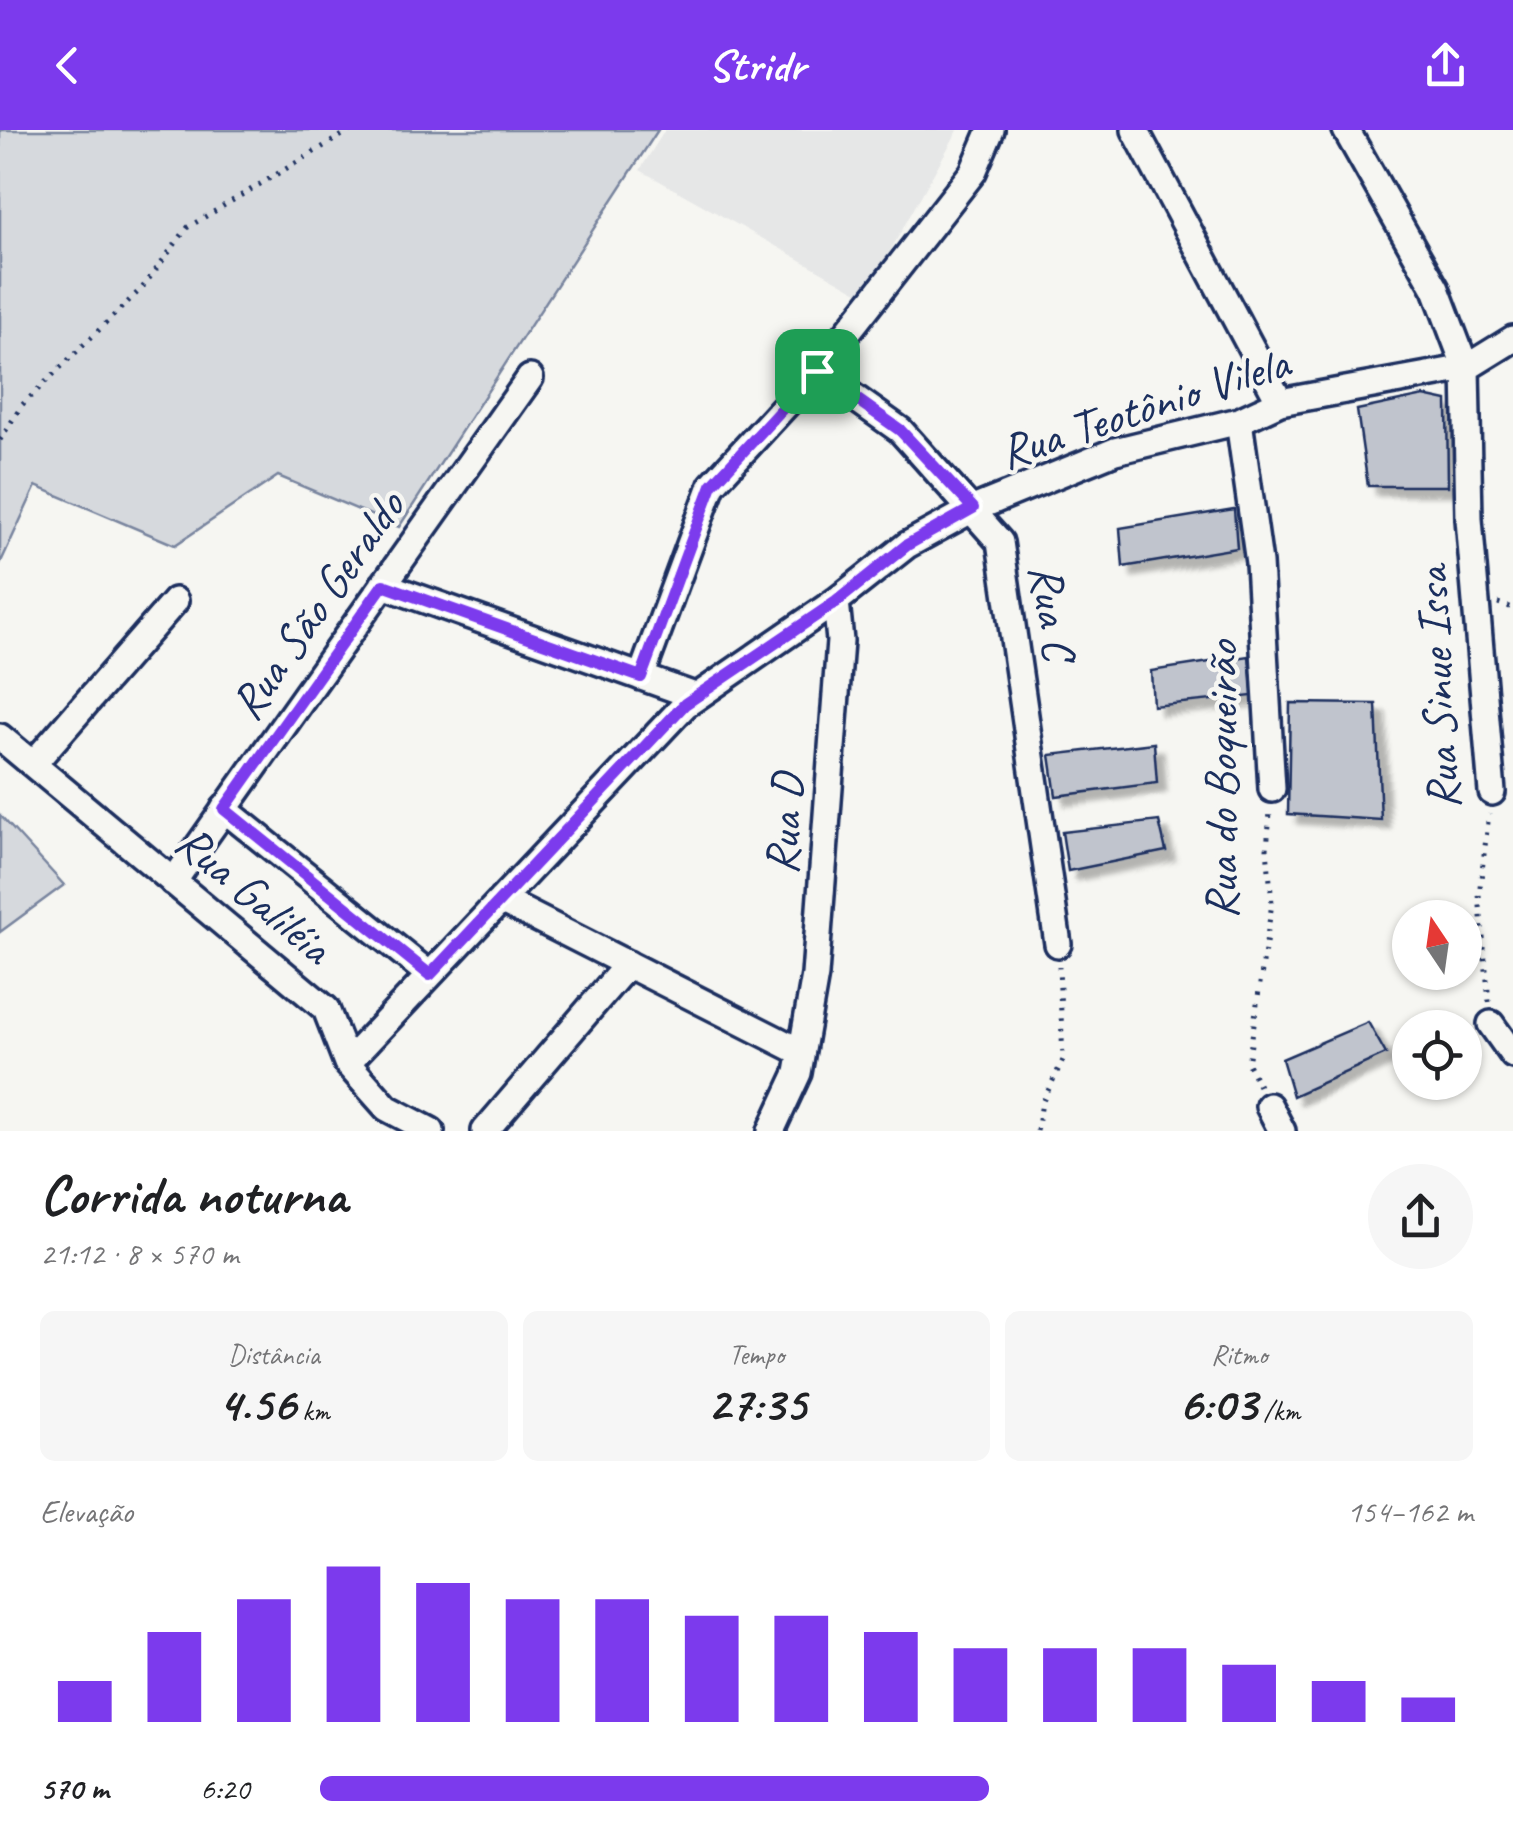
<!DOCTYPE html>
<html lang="pt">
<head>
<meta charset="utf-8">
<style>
  :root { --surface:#fff; --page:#f6f6f6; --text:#202124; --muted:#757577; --accent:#7c3aed }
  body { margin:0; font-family:Caveat,sans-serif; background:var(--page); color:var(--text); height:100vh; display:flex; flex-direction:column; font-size:38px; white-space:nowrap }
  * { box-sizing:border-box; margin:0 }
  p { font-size:32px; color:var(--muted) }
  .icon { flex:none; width:55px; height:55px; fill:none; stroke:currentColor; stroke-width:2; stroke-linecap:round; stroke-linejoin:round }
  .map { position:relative; height:1001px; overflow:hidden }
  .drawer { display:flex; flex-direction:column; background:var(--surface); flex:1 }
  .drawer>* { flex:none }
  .needle { width:65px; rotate:347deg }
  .fabs { position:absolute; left:1392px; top:770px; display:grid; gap:20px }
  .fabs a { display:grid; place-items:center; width:90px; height:90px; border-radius:50%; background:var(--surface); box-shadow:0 2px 8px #0004; font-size:50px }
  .pin { position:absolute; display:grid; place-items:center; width:85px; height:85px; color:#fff; margin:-42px; border-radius:20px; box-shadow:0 5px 15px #0006 }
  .round { display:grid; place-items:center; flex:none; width:105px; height:105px; border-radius:52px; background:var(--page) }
  .overview { display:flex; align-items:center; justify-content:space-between; height:170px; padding:0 40px }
  h1 { font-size:55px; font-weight:600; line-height:75px }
  .stats { display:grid; grid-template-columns:repeat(3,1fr); gap:15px; height:170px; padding:10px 40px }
  .stats div { display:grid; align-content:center; border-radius:15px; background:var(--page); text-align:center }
  .stats b { font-size:50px; font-weight:600 }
  .stats small { font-size:28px; font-weight:400 }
  .stats p { font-size:28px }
  .chart { height:280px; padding:20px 40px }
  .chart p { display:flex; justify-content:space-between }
  .chart svg { width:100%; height:180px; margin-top:10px; stroke:var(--accent); stroke-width:6 }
  ul { padding:0 40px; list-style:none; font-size:32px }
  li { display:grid; grid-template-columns:160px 120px 1fr; align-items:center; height:75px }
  li i { height:25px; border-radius:12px; background:var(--accent) }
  header { display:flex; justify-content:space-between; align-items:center; height:130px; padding:0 40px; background:var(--accent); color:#fff; font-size:45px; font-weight:600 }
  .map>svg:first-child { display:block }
  .built { fill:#e6e7e7 }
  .green { fill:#d6d9dd; stroke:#78849e; stroke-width:2.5 }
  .building { fill:#c0c4cd; stroke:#1b2f5e; stroke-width:2.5; filter:url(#shadow) }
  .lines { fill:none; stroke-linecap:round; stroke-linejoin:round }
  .minor-casing { stroke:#1b2f5e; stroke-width:32 }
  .path { stroke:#1b2f5e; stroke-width:5; stroke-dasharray:2.5 8; stroke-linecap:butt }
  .minor { stroke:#f6f6f2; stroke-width:25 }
  .route-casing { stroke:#fff; stroke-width:20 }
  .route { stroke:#7c3aed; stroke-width:12 }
  .labels { text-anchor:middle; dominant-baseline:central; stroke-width:9; stroke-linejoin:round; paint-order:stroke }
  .street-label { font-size:48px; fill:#1b2f5e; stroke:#f6f6f2 }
</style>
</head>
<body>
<header><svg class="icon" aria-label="back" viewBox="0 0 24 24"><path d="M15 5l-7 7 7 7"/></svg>Stridr<svg class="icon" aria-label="share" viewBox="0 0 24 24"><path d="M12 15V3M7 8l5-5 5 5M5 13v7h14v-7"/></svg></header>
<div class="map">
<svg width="1513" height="1001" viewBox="0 0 1513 1001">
  <defs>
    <filter id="shadow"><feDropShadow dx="9" dy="9" stdDeviation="2.5" flood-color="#0004"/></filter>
  </defs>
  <rect width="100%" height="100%" fill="#f6f6f2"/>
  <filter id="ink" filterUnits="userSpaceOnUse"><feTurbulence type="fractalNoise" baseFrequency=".01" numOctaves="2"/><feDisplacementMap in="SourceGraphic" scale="20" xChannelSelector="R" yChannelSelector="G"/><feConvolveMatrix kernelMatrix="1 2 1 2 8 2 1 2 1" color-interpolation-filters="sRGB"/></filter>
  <g filter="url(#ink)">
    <path class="built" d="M665,0h293l-93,166 -225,-126z"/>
    <path class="green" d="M0,0h658l-259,397 -121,-51 -103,69 -139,-59 -36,78z
      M0,685l64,70 -64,47z"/>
    <path class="building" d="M1424,266l23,5 1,85h-80l-11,-76z
      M1234,379l3,39 -114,19 -3,-39z
      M1249,526l4,40 -100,10 -2,-35z
      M1290,573l86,1 5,116 -93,-6z
      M1154,613l3,40 -101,13 -6,-41z
      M1159,691l7,30 -98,20 -6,-39z
      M1368,892l18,32 -93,42 -11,-37z"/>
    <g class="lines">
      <defs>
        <path id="minor" d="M1135,0l145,272
          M1346,0l90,159 30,79 3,151 23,273
          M817,241l83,59 100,112 58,402
          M1239,291l20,142 13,226
          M383,455l312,111
          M641,547l71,-192 105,-114 156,-199 18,-42
          M0,607l326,272 21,54 40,45 44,23
          M33,634l142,-163
          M224,679l206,166
          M173,752l357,-504
          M501,770l300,152
          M1491,894l22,31
          M347,933l338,-358 151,-104 71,-56 66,-36 142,-58 124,-30 41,-19 186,-34 47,-29
          M1269,976l13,25
          M485,1001l143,-167
          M771,1001l27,-58 17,-98 25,-334 -4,-40"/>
      </defs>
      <use href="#minor" class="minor-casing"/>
      <path class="path" d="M0,310l22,-35 120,-117 46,-61 163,-97
        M1498,473l15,5
        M1489,872l-10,-107 10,-81
        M1259,956l-11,-22 24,-161 -5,-54 3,-37
        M1037,1001l5,-28 21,-43 -4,-93"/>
      <use href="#minor" class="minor"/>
    </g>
  </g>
  <g class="lines" filter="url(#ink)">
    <defs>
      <path id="route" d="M817,241l83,59 73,78 -66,37 -71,57 -151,102 -255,271 -206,-166 159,-224 258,92 71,-192z"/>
    </defs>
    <use href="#route" class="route-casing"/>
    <use href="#route" class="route"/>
  </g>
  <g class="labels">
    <g class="street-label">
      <text transform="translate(1144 277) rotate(-18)">Rua Teotônio Vilela</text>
      <text transform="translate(317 475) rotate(-55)">Rua São Geraldo</text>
      <text transform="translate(1053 482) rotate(81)">Rua C</text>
      <text transform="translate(1437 558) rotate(-93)">Rua Sinue Issa</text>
      <text transform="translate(1221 650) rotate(-90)">Rua do Boqueirão</text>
      <text transform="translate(784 694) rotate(-86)">Rua D</text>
      <text transform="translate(254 764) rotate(40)">Rua Galiléia</text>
    </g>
  </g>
</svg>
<div class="fabs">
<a><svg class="needle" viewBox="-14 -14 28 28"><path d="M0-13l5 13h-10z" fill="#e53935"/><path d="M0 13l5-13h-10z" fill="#757577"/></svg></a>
<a><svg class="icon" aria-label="locate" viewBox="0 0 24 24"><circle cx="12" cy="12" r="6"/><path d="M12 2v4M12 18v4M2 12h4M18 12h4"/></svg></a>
</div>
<div class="pin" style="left:817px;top:241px;background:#1e9e55"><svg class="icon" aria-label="arrive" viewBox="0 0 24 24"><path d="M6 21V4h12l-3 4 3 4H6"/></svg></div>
</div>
<section class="drawer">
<div class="overview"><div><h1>Corrida noturna</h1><p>21:12 · 8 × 570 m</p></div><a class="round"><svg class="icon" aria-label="share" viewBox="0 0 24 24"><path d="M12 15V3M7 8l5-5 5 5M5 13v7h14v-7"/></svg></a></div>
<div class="stats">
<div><p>Distância</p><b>4.56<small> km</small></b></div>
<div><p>Tempo</p><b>27:35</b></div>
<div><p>Ritmo</p><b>6:03<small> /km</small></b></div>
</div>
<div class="chart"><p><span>Elevação</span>154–162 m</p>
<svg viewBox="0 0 160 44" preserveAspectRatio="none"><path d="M5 44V34M15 44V22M25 44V14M35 44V6M45 44V10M55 44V14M65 44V14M75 44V18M85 44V18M95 44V22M105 44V26M115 44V26M125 44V26M135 44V30M145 44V34M155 44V38"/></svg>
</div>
<ul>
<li><b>570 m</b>6:20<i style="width:58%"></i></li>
</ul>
</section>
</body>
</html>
